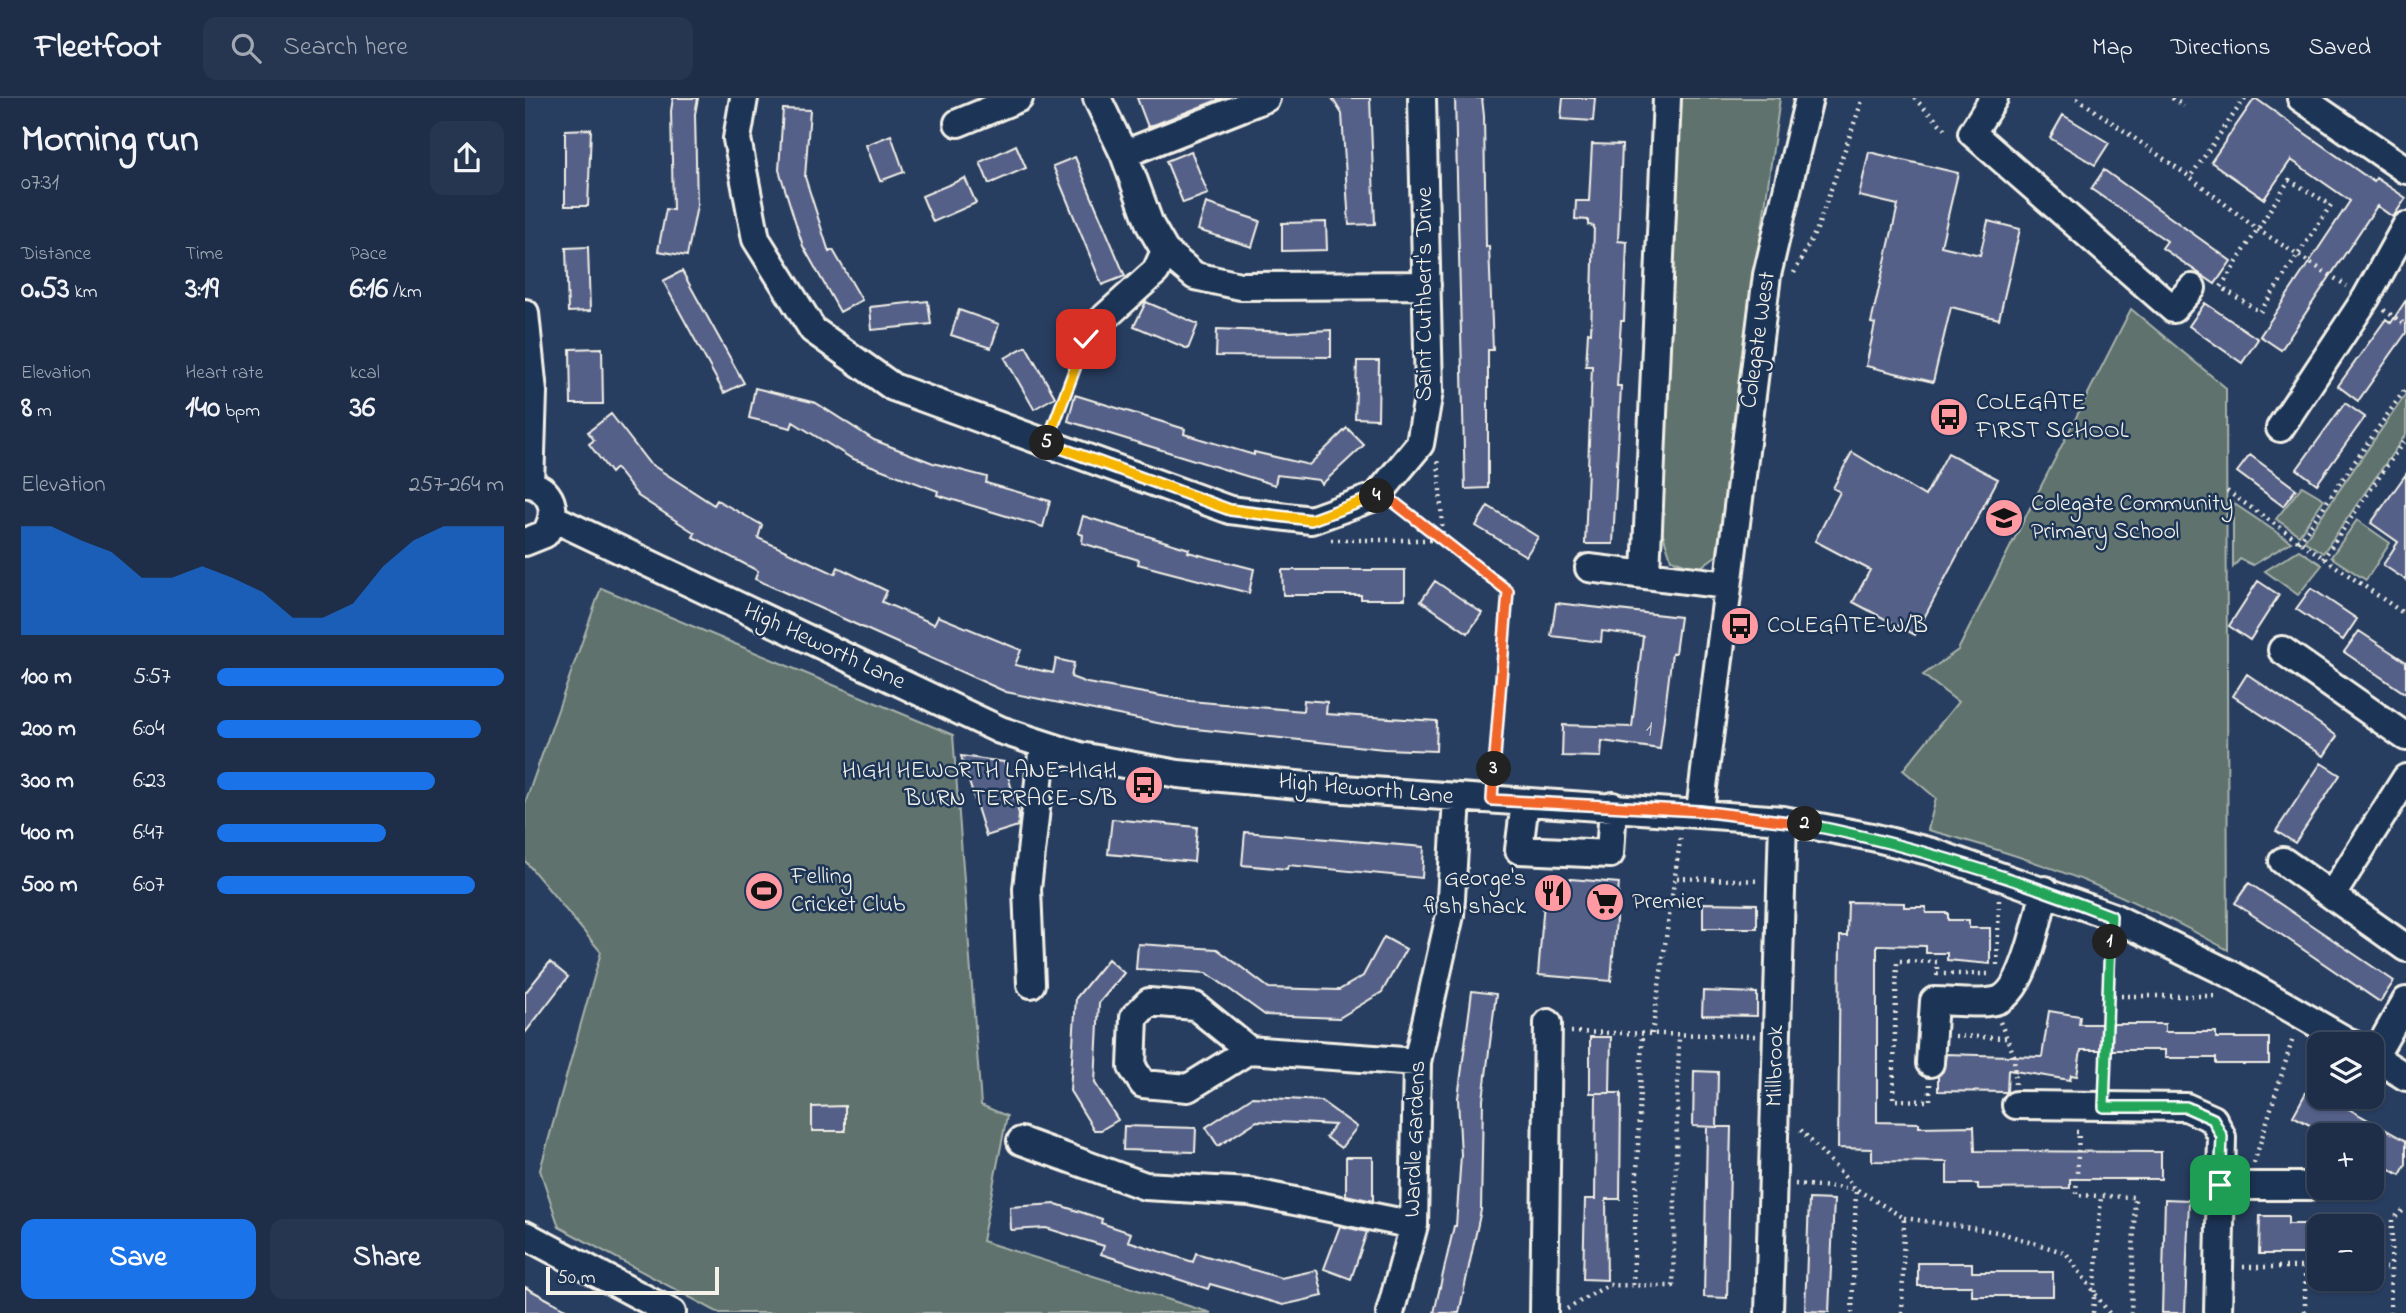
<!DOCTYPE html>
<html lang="en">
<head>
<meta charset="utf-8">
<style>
  :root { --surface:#1e2e49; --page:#263650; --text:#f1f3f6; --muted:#a1a8b4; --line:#3c4a61; --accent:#1a73e8 }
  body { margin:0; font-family:"Indie Flower",sans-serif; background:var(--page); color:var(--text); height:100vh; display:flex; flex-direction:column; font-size:26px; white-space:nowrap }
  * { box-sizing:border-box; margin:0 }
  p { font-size:23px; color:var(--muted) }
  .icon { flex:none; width:38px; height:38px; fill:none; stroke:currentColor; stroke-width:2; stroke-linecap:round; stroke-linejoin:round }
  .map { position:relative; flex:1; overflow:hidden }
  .sheet { display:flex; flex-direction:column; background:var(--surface); width:525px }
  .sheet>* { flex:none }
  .buttons { position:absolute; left:1782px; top:934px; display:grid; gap:14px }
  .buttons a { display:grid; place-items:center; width:77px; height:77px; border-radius:14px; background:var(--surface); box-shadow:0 2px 5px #0004,0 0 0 2px var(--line); font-size:35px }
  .scale { position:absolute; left:21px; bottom:18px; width:173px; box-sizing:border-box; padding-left:7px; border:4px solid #f4f1e8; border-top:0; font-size:19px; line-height:24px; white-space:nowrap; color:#f4f1e8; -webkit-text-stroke:5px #1d3557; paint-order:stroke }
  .pin { position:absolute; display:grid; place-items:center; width:60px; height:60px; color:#fff; margin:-30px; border-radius:14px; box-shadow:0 4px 10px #0006 }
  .km { position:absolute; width:35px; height:35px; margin:-18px; border-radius:50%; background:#222; color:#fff; font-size:19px; line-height:35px; text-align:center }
  .round { display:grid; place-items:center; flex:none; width:74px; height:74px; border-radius:14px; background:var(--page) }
  .headline { display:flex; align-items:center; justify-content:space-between; height:119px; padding:0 21px }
  h1 { font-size:38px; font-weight:700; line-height:52px }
  .figures { display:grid; grid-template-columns:repeat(3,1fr); gap:10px; height:119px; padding:7px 21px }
  .figures div { display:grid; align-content:center }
  .figures b { font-size:30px; font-weight:700 }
  .figures small { font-size:19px; font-weight:400 }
  .figures p { font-size:19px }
  .chart { height:196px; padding:14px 21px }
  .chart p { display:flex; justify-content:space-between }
  .chart svg { width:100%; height:126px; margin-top:7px; fill:var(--accent); opacity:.7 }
  .action { display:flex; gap:14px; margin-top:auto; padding:14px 21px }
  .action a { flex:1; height:80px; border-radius:14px; background:var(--accent); color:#fff; font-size:28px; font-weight:700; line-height:80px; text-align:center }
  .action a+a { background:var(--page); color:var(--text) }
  ul { padding:0 21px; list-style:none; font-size:23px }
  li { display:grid; grid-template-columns:112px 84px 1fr; align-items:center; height:52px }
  li i { height:18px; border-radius:9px; background:var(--accent) }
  header { display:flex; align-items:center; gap:42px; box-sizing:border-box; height:98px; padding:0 35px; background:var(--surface); border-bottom:2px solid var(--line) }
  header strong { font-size:33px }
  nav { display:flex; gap:38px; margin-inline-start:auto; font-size:24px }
  .search { width:490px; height:63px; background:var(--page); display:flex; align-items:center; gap:18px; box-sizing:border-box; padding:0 24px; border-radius:14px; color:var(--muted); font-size:26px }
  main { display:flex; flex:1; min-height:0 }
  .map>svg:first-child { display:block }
  .green { fill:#5e726d; stroke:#a9b2aa; stroke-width:2 }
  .building { fill:#556189; stroke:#f4f1e8; stroke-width:2 }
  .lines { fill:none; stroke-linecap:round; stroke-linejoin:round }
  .minor-casing { stroke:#f4f1e8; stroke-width:32 }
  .path { stroke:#f4f1e8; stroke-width:4.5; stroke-dasharray:2 5; stroke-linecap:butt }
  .minor { stroke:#1d3557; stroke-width:26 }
  .split-1-casing { stroke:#fff; stroke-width:14 }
  .split-2-casing { stroke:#fff; stroke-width:14 }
  .split-3-casing { stroke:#fff; stroke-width:14 }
  .split-4-casing { stroke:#fff; stroke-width:14 }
  .split-5-casing { stroke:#fff; stroke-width:14 }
  .split-6-casing { stroke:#fff; stroke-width:14 }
  .split-1 { stroke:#22a559; stroke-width:9 }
  .split-2 { stroke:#22a559; stroke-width:9 }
  .split-3 { stroke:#f0652b; stroke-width:9 }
  .split-4 { stroke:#f0652b; stroke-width:9 }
  .split-5 { stroke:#f5b400; stroke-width:9 }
  .split-6 { stroke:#f5b400; stroke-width:9 }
  .labels { text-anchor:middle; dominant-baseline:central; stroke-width:5; stroke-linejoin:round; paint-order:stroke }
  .number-label { font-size:21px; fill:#cccdd0 }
  .street-label { font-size:24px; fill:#f4f1e8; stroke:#1d3557 }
  .poi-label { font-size:24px; fill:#f4f1e8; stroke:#1d3557; text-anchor:start }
</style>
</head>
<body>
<header>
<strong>Fleetfoot</strong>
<div class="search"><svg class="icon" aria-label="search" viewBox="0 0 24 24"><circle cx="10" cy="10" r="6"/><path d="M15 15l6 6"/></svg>Search here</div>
<nav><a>Map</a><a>Directions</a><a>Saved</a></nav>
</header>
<main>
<section class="sheet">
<div class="headline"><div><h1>Morning run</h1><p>07:31</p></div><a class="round"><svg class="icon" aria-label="share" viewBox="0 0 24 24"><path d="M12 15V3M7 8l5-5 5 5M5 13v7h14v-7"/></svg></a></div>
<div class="figures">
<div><p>Distance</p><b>0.53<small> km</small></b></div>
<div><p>Time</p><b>3:19</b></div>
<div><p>Pace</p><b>6:16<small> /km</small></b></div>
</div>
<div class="figures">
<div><p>Elevation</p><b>8<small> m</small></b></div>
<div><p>Heart rate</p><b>140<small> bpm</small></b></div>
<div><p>kcal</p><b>36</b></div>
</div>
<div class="chart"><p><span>Elevation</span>257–264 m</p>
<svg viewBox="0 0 160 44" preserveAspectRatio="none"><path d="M0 44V6L10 6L20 11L30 15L40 24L50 24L60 20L70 24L80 29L90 38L100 38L110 33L120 20L130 11L140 6L150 6L160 6V44z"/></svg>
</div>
<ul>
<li><b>100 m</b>5:57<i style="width:100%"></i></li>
<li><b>200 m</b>6:04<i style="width:92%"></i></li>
<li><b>300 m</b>6:23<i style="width:76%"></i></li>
<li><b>400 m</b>6:47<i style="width:59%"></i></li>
<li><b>500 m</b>6:07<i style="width:90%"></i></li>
</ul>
<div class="action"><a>Save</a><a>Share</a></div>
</section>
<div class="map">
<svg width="1881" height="1215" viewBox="0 0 1881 1215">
  <rect width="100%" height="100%" fill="#283e61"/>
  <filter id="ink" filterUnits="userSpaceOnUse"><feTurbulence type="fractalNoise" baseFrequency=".0143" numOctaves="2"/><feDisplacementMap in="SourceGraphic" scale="14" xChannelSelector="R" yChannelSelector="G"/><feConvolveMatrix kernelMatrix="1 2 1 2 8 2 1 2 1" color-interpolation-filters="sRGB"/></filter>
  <g filter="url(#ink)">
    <path class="green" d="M1154,0h101l-63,457 -19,14 -27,-10 -9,-28z
      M1606,211l95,79 2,562c-100,-56 -189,-91 -300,-120l8,-32 -33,-28 55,-68 -35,-27 35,-25z
      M1881,296v40l-83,119 -19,-12z
      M1777,388l22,13 -25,36 -23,-16z
      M1708,405l58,39 -38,23 -13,-6 -7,8z
      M1832,422l33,23 -24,37 -35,-23z
      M1774,452l23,15 -24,30 -33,-24z
      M76,490l352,147 28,370 26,11 -25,125 229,72h-492l-160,-86 -19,-57 61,-218 -76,-91v-58z"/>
    <path class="building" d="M148,0h25l-3,16 2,92 -10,50 -29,-5 8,-42 7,1 -2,-99z
      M612,0h86l-75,29z
      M807,0h38l5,126 -26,1 -7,-111z
      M930,0h27l2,18 2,131 3,-1 4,104h-5v138l-23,1z
      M1038,0h32l-2,23 -32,-2z
      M1730,0l119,84 2,-4 30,20 -13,19 -16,-11 -96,144 -21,-14 90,-135 -59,-41 -27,39 -53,-37z
      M258,11l27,1 -5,67 24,75 4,-2 29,50 -22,12 -37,-66 -24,-76z
      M1538,17l46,28 -14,22 -45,-27z
      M66,31l-3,77h-23v-76z
      M366,37l13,37 -24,9 -14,-36z
      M1067,46l30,1 -4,96 9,1 -3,79h-3l-2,31 -2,34h4l-8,158h-28l7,-178h-6l2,-34 3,1 3,-107 -6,-1v-5l-13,-1 1,-18h13z
      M491,47l10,23 -37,16 -9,-22z
      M666,53l17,43 -25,9 -17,-42z
      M1344,54l89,21 -17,73 39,9 8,-34 32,8 -21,90 -48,-12 -18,75 -67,-16 9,-42 -4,-1 27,-118 -39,-9z
      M550,59l50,119 -23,9 -49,-119z
      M1579,72l127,91 -16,23 -53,-36 5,-7 -76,-52z
      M440,80l11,25 -43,19 -11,-26z
      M681,105l54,18 -8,26 -54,-17z
      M801,124l1,28 -45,1v-28z
      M63,149l2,64 -22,1 -2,-64z
      M157,173l62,112 -20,10 -61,-112z
      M1881,202v33l-48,68 -20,-15 48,-67 5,4z
      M403,203l3,23 -59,6 -2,-23z
      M621,204l52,22 -10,25 -54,-23z
      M1680,205l53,36 -16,24 -53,-37z
      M434,212l40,14 -8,24 -40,-13z
      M692,231l72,3 42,-2v27l-115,-1z
      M501,248l29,51 -21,12 -29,-51z
      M77,250l1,56h-32l-1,-55z
      M832,263h22l-1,58 -23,-1z
      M230,290l61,15 58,37 59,23 54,14 -1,6 64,18 -7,26 -106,-32 1,-4 -87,-33 -58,-36 -2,6 -42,-10z
      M550,297l110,34 -1,5 70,21v-3l55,13 38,-37 17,17 -42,39 -3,-4 -42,-5 -2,10 -207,-64z
      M1820,305l20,14 -48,67 -20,-15z
      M86,316l38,49 65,42 3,-5 45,25 -4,13 77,36 3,-7 49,24 -5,11 52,22 4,-8 83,34 -6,15 38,8 3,-14 18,4 -3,14 16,6 103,18 113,10 1,-11 23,2 -1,12 111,7 -1,30 -52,-2 -207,-22 -171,-35 -251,-113 3,-8 -65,-34 2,-4 -57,-37 -22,-28 -5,5 -22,-29 5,-4 -6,-8z
      M1327,354l73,44 23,-43 50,26 -83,156 -62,-33 17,-32 -55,-29 25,-49 -7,-4z
      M1725,357l46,34 -13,17 -46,-34z
      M1881,376v106l-23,-15 15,-23 -27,-19z
      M963,408l50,31 -12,19 -50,-30z
      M558,418l106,33 -1,3 66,17 -5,24 -89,-23 -22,-6 1,-4 -57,-17 1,-8 -5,-2z
      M757,472h123v29h-44v-4h-78z
      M910,483l47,32 -14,20 -47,-32z
      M1733,483l21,14 -29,45 -21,-14z
      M1786,490l46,31 -14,21 -47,-31z
      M1031,505l124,14 -5,36h-3l-12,96 -58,-8 -1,16 -39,-1 1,-31 69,2 11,-91 -41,-5 -1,11 -50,-6z
      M1834,533l47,31v32l-62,-42z
      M1722,576l90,62 -13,20 -91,-60z
      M436,658l43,6 15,52 -1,12 -32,10z
      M1796,665l19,12 -45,68 -19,-12z
      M587,721l85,8 -3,35 -86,-8z
      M720,734l179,15 -2,31 -134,-13 -1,4 -45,-4z
      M1021,779l73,6 -8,98 -73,-6z
      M1724,785l145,98 -14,21 -145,-99z
      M1323,804l56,1v4h22v6h22v7h21v8h21v36l-43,-4v-7h-21v-7l-49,-1v177l42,1v4l55,-1 1,25 186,1v27h-91v9l-92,1v-5h-31v-22l-75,-1v-12l-34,-1 2,-212h7z
      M1178,805l54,1v24h-54z
      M859,839l22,12 -24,43 -43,26 -74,-3 -58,-42 -71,-4 2,-25 79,5 52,39 70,2 24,-14z
      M583,861l16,14 -25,30 -4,80 23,37 -17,10h-7l-24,-39 6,-93z
      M25,864l18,15 -43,56v-40z
      M947,893l24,3 -13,106 -2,110 -22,103h-25l20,-87h2l5,-71 -3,-57z
      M1178,893l54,2v23l-55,-1z
      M1524,913l31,5 -1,8h86v8h51v6h53v26h-53v-6h-51v-8h-84l-4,26 -6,-1 -1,5 -62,-10 -1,22 -69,-1v-15l5,-5 3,-17 96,3z
      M1065,939h21l-1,56h-20z
      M1169,973l24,1 -1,55 -24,-1z
      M1784,989l10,6v4h8l79,44v23l-6,11 -29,-16v-23h-41l-37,-20z
      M1071,995h25l-1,106h-14l1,81 -24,-1 2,-80h10z
      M727,999l69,4 36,26 -16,21 -15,-11 9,-12 -78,-4 -39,25 -12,-19z
      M320,1008v25h-33v-24z
      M599,1028l72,2 -1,24 -72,-2z
      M1182,1029h24l-4,171 -23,-1z
      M821,1059h27v44l-27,-6z
      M1284,1101l25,1 -5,112 -24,-1z
      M1640,1101l24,1 -4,113h-23z
      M531,1106l46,15 -1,4 30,10 -3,8 65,21 3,-9 85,25 36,-8 6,26 -40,9 -73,-21 -2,5 -107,-35 3,-8 -58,-18 -35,2 -1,-23z
      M1735,1118h28v8h31v30h-60z
      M815,1128l27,6 -16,47 -27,-10z
      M1393,1165h54v9h81v24h-81v-10h-54z
      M0,1189l48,26h-48z"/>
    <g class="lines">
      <defs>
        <path id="minor" d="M219,0l-7,41 19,100 57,91 80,57 337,123 81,10 66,-24 43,-52 9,-53 -7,-293
          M572,0l27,56 26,71 15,26 30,25 45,10 187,-1
          M1469,0l-22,35 201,176 19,-21
          M1776,0l105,72
          M433,25l61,-25
          M599,56l142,-56
          M0,215l8,79 -3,92
          M568,230l63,-57 9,-20
          M1755,330l86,-130 40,-72
          M0,385c27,4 35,29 20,51l-20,8
          M28,420l447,212 80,26 98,18 152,14 453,32 89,17 60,15 179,64 123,60 120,69
          M1064,470l138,17
          M1121,475l21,-475
          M1757,552l124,87
          M1000,704l-6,48 91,4 3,-48
          M1175,713l67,-536 42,-177
          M1758,763l123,87
          M1807,797l74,-117
          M506,886l-4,-95 16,-144
          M724,952l-61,38 -45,-4 -11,-17 2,-50 15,-15 46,4 54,44 168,12
          M1846,957l35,22
          M1849,959l32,-56
          M1405,965l4,-62c20,0 42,4 61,0 30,-6 43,-85 50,-111
          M1491,1007l170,2 27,12 9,18 -4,176
          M496,1043l124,45 105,6 164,33
          M1695,1088h91
          M0,1137l147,78
          M865,1215l24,-88 3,-163 33,-147 7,-117
          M1019,1215l4,-290
          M1244,1215l14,-493"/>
      </defs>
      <use href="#minor" class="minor-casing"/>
      <path class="path" d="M1389,0l34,34
        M1552,0l113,79
        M1647,0l12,8
        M1720,0l-55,79 67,52 90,57
        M1764,82l42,25 -71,107 -39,-25z
        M1269,175l23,-44 46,-131
        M1859,212l22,15
        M529,324l28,-73
        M1702,393l179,124
        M873,407l110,86 -15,187
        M806,442h112l-5,-82
        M1774,444l107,-154
        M1798,461l83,-121
        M1152,780l83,3
        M1472,867l2,-65
        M1582,898h111
        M1475,924l14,33 1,29
        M1046,934l184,4
        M1127,936l29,-200
        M1430,938l51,2
        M1580,985l5,-142
        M1405,986v17l-37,-1 4,-139 40,1v12h55
        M1551,1034h3l-3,63 25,1
        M1729,1065l39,-125
        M1270,1086l61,5 -57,-61
        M1379,1120l94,14 68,21 43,60
        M1718,1169h62v46
        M1780,1169h14
        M1846,1170h20
        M1108,1187l9,-251
        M1042,1211l41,-24 65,1 6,-251
        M1327,1215l4,-124 48,29 -2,95
        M1568,1215l8,-117 34,1 -4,116
        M1865,1215l2,-93 14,-12"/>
      <use href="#minor" class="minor"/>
    </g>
  </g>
  <g class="lines" filter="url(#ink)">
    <defs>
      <path id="split-1" d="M1585,844l-6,165h82l27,12 9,18 -2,48"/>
      <path id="split-2" d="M1280,726c107,21 205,52 306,92l-1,26"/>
      <path id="split-3" d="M969,671l-2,31 208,11 105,13"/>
      <path id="split-4" d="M852,398l4,-4 127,99 -14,178"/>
      <path id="split-5" d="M522,345l183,67 81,10 66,-24"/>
      <path id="split-6" d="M522,345l39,-104"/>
    </defs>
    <use href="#split-1" class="split-1-casing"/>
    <use href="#split-2" class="split-2-casing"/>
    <use href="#split-3" class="split-3-casing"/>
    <use href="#split-4" class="split-4-casing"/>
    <use href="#split-5" class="split-5-casing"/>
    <use href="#split-6" class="split-6-casing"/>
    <use href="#split-1" class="split-1"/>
    <use href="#split-2" class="split-2"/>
    <use href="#split-3" class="split-3"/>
    <use href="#split-4" class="split-4"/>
    <use href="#split-5" class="split-5"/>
    <use href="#split-6" class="split-6"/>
  </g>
  <defs>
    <symbol id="bus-disc" viewBox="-11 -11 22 22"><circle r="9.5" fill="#ff9aa2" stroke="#1d3557"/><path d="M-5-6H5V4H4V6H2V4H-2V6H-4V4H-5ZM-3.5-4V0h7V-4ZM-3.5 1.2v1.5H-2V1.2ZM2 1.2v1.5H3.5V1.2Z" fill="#111"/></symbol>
    <symbol id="school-disc" viewBox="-11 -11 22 22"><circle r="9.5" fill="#ff9aa2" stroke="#1d3557"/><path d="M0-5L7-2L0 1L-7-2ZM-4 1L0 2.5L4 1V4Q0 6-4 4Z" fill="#111"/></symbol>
    <symbol id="stadium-disc" viewBox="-11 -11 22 22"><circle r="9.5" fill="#ff9aa2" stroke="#1d3557"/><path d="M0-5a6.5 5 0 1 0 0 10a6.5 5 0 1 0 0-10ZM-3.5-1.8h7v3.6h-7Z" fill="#111"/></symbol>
    <symbol id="restaurant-disc" viewBox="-11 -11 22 22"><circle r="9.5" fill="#ff9aa2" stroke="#1d3557"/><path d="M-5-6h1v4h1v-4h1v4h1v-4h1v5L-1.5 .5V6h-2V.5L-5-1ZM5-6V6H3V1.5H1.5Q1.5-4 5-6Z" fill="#111"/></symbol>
    <symbol id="supermarket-disc" viewBox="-11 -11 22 22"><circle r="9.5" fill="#ff9aa2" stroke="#1d3557"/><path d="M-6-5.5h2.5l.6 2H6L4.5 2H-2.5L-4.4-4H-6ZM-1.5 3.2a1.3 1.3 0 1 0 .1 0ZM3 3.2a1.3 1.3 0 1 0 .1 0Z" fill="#111"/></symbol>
  </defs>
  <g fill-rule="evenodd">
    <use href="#bus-disc" x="1402" y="297" width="44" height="44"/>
    <use href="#school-disc" x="1457" y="398" width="44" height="44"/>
    <use href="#bus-disc" x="1193" y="506" width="44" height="44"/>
    <use href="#bus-disc" x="597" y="665" width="44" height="44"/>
    <use href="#stadium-disc" x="217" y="771" width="44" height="44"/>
    <use href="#restaurant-disc" x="1006" y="773" width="44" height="44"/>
    <use href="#supermarket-disc" x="1058" y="782" width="44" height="44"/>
  </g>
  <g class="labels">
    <g class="number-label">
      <text x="1124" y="632">1</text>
    </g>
    <g class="street-label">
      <text transform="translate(900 196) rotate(-90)">Saint Cuthbert's Drive</text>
      <text transform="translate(1234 242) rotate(-82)">Colegate West</text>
      <text transform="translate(299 549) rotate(25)">High Heworth Lane</text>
      <text transform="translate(841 692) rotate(5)">High Heworth Lane</text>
      <text transform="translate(1251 968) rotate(-89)">Millbrook</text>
      <text transform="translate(891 1041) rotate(-88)">Wardle Gardens</text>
    </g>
    <g class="poi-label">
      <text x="1451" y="305">COLEGATE<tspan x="1451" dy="28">FIRST SCHOOL</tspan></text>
      <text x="1506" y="406">Colegate Community<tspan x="1506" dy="28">Primary School</tspan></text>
      <text x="1242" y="528">COLEGATE-W/B</text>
      <text x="592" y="673" text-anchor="end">HIGH HEWORTH LANE-HIGH<tspan x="592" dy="28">BURN TERRACE-S/B</tspan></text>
      <text x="266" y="779">Felling<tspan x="266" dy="28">Cricket Club</tspan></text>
      <text x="1001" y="781" text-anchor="end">George's<tspan x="1001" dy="28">fish shack</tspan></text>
      <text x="1107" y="804">Premier</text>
    </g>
  </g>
</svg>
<div class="buttons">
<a><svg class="icon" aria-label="layers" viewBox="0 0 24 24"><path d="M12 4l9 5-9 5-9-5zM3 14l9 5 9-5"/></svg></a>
<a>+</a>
<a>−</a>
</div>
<div class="scale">50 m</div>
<div class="pin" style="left:1695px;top:1087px;background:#1e9e55"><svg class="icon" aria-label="arrive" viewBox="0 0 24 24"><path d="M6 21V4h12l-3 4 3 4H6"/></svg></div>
<div class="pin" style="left:561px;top:241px;background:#d93025"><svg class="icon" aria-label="check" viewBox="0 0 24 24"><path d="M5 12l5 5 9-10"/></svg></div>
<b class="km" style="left:1585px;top:844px">1</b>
<b class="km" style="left:1280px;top:726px">2</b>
<b class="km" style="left:969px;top:671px">3</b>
<b class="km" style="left:852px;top:398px">4</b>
<b class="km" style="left:522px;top:345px">5</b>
</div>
</main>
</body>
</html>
